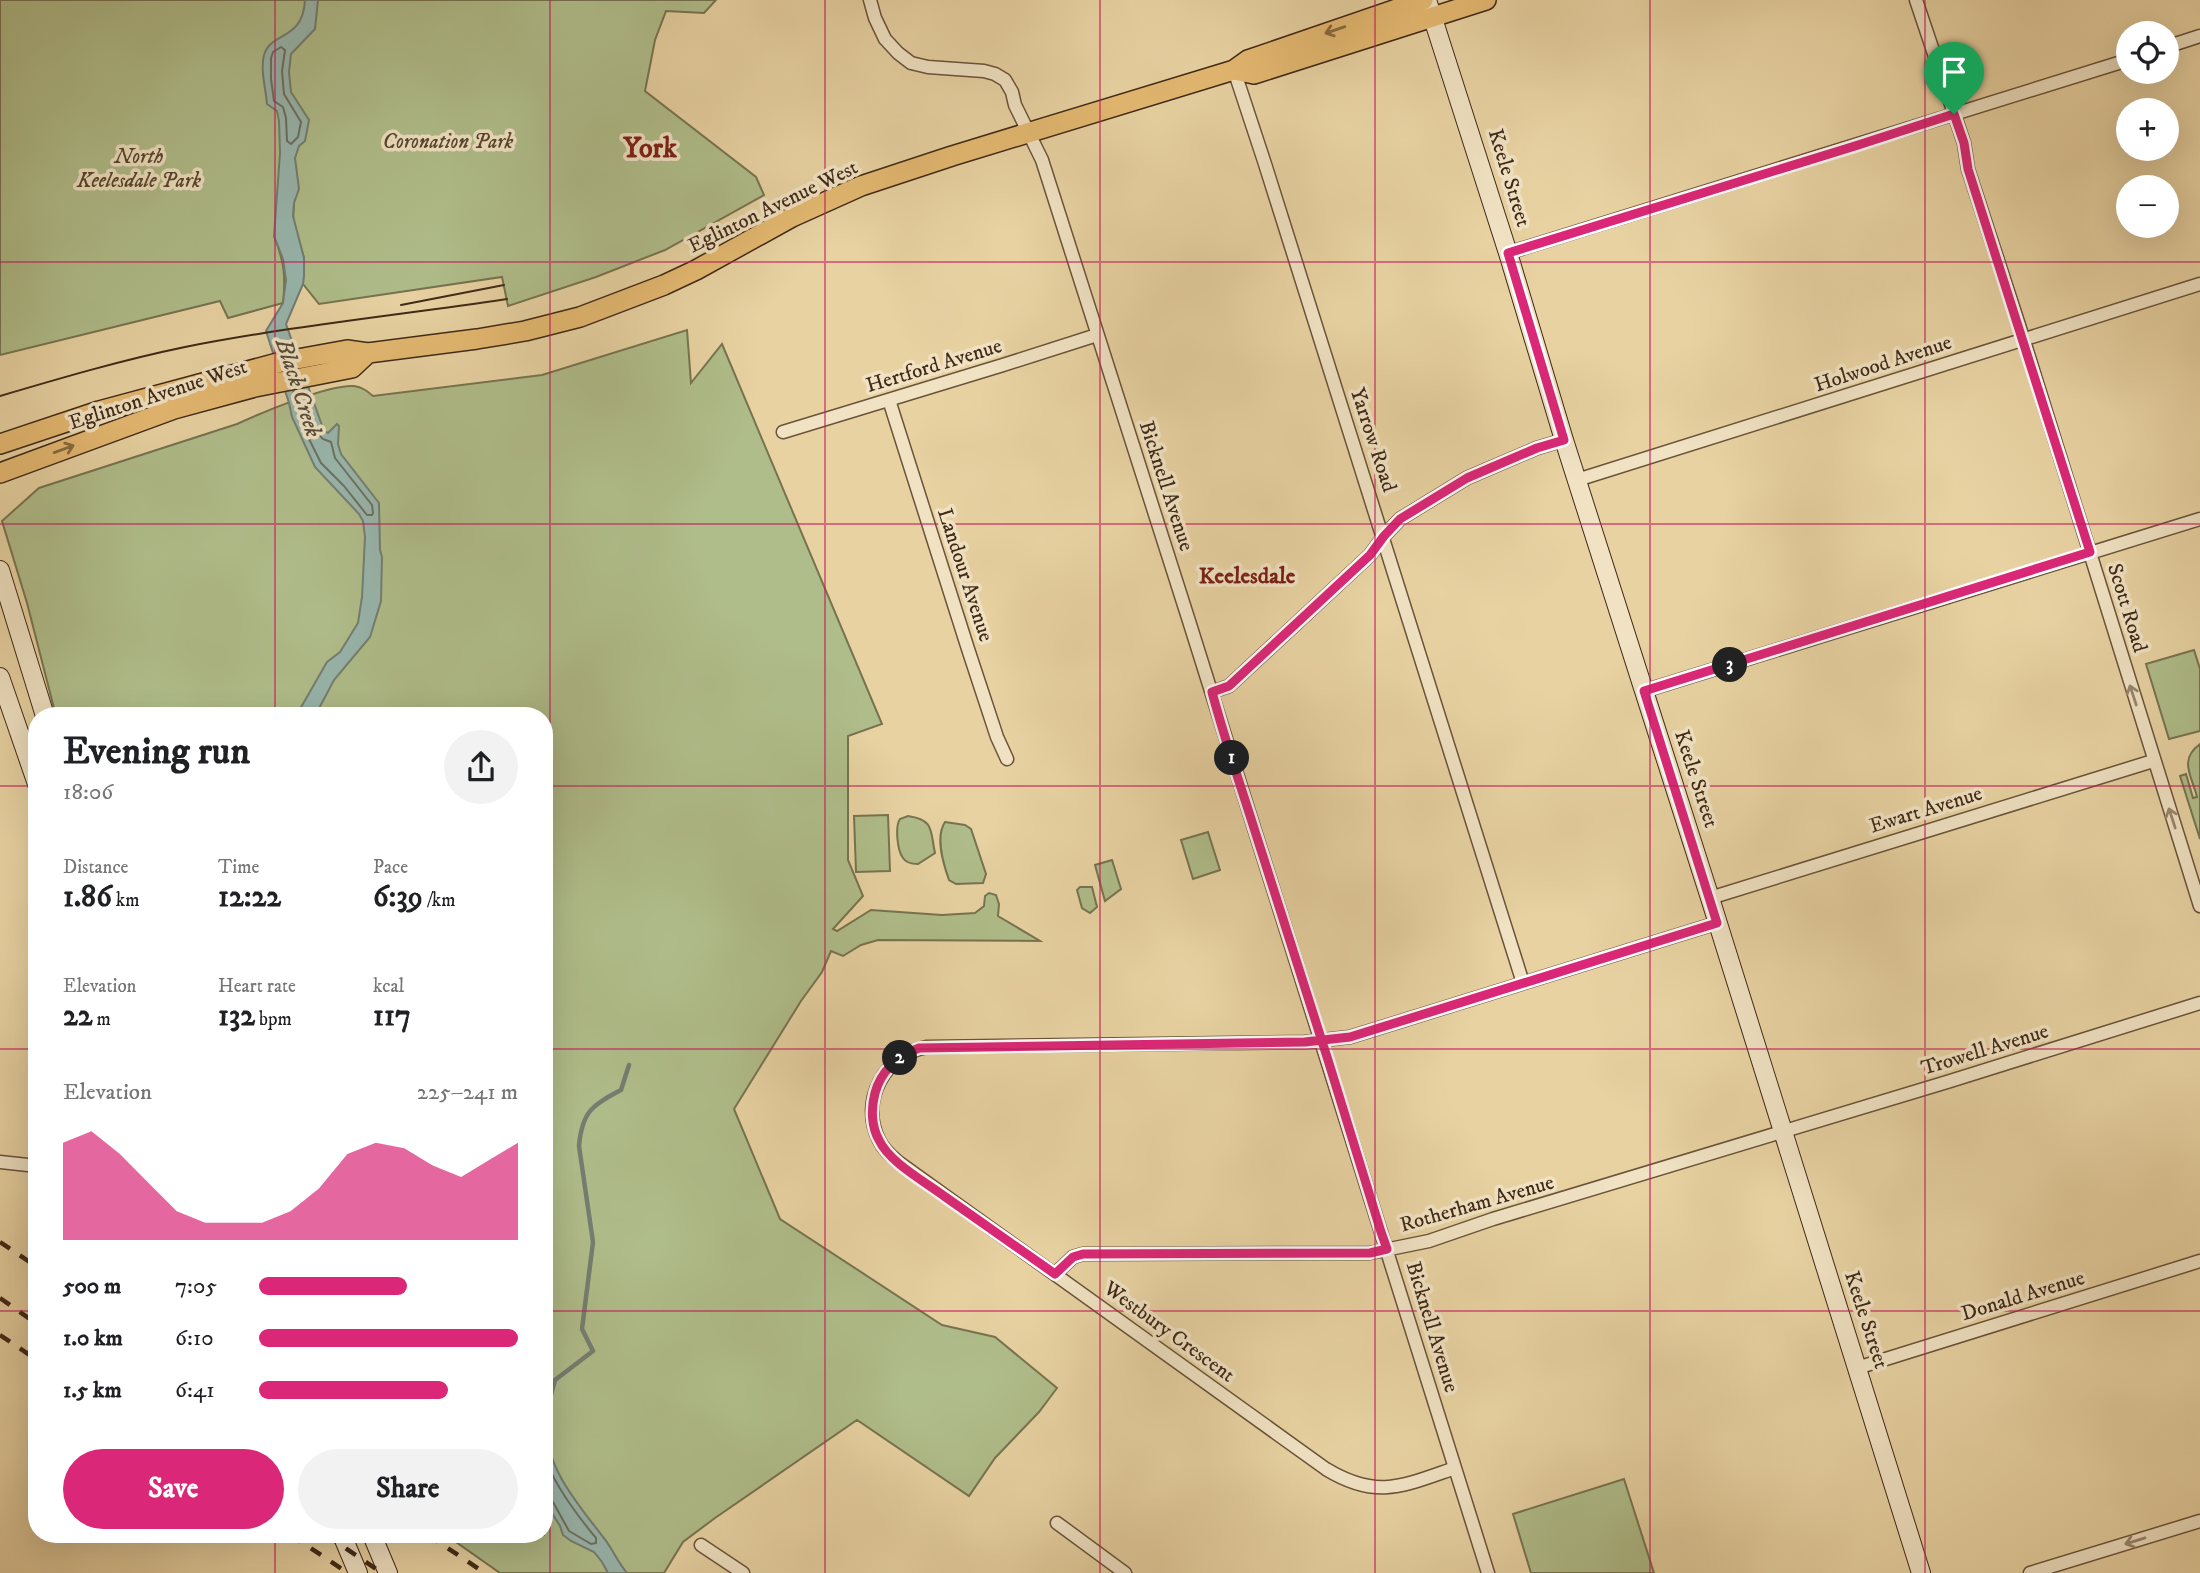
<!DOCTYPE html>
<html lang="en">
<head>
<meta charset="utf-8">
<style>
  :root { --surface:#fff; --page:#f2f2f2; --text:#202124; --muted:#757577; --accent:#db2777 }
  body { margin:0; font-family:"IM FELL DW Pica",serif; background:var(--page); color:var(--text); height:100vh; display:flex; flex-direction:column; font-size:26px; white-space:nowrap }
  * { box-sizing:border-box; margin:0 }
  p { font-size:23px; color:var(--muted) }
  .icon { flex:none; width:38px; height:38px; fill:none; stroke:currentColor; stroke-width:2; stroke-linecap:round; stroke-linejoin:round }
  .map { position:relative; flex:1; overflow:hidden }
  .drawer { position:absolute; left:28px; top:707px; width:525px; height:836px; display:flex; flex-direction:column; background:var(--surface); border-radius:28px; box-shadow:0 7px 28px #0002 }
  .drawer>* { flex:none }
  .fabs { position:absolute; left:2116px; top:21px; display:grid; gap:14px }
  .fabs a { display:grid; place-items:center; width:63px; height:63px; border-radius:50%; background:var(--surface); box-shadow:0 7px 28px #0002; font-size:35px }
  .pin { position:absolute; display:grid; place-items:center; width:60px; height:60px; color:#fff; margin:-72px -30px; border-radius:50% 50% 50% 0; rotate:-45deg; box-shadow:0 0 7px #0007 }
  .pin .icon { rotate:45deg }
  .km { position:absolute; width:35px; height:35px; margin:-18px; border-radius:50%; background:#222; color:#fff; font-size:19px; line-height:35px; text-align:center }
  .round { display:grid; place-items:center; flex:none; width:74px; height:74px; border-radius:37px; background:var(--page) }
  .headline { display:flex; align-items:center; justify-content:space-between; height:119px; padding:0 35px }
  h1 { font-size:38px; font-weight:700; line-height:52px }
  .metrics { display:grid; grid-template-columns:repeat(3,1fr); gap:10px; height:119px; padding:7px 35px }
  .metrics div { display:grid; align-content:center }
  .metrics b { font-size:30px; font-weight:700 }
  .metrics small { font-size:19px; font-weight:400 }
  .metrics p { font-size:19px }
  .chart { height:196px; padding:14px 35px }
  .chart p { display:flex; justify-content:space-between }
  .chart svg { width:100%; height:126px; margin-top:7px; fill:var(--accent); opacity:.7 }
  .primary-button { display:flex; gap:14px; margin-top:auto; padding:14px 35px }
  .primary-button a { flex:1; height:80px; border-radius:42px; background:var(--accent); color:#fff; font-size:28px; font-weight:700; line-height:80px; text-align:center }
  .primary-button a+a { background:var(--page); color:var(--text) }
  ul { padding:0 35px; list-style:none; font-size:23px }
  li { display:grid; grid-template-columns:112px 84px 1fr; align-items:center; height:52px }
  li i { height:18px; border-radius:9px; background:var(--accent) }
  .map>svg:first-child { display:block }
  .green { fill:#afbd8a; stroke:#777350; stroke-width:2 }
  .water { fill:#98b6ad; stroke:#747e71; stroke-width:2 }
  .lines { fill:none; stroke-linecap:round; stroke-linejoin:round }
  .shore { stroke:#6c7062; stroke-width:2 }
  .stream { stroke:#747e71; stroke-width:4.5 }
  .street-casing { stroke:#69533a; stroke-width:15 }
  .secondary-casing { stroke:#3f2917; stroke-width:20 }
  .primary-casing { stroke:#3f2917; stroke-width:22 }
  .street { stroke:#f0e2c3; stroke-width:12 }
  .secondary { stroke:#f0e2c3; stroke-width:18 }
  .primary { stroke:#e4b971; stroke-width:19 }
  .tram { stroke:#3f2917; stroke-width:2 }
  .rail { stroke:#3f2917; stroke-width:4.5; stroke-dasharray:12 12; stroke-linecap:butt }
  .oneway { stroke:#896a3f }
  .oneway2 { stroke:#98866d }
  .route-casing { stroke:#fff; stroke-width:14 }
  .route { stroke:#db2777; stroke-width:9 }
  .grid { fill:none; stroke:#c2185b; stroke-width:2; stroke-opacity:0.55 }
  .labels { text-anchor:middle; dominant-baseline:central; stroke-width:7; stroke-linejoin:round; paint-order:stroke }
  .park-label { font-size:21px; font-style:italic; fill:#55472e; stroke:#f0e2c3 }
  .street-label { font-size:21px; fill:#3f2917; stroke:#f0e2c3 }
  .water-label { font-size:23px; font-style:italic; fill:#554c3c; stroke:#f0e2c3 }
  .neighbourhood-label { font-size:23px; font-weight:bold; fill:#7a1f14; stroke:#f0e2c3 }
  .district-label { font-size:28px; font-weight:bold; fill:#7a1f14; stroke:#f0e2c3 }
</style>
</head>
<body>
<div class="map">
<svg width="2200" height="1573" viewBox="0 0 2200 1573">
  <rect width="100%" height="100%" fill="#e8d2a2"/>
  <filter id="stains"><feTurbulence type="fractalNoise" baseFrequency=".00286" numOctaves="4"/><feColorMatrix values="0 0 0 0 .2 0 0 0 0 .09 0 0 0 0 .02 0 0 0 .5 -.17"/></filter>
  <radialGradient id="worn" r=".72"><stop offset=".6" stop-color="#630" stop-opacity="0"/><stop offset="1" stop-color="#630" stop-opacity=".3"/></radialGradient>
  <path class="green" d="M0,0h716l-12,13 -38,-2 -11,29 -10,51 111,86 8,18 -99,55 -69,27 -88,29 -6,-29 -183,27 -16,-20 1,-26 -11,-37 1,-18 -20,33c10,25 12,40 9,67l-55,15 -8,-17 -220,54z
    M687,330l4,53 31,-39 160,380 -34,12v124l15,36 -30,33 4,2 34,-21 71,5 33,-2 9,-7 1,-10 4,-3 7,2 3,9 -1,12 42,25 -162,-1 -17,5 -18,11 -12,-5 -9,21 -21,29 -67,108 46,110 162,106 53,12 62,51 -18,24 -44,46 -26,38 -112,-76 -142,98 -32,24 -19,31h-164l-54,-38h98v-819h-488l-29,-113 -25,-82 37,-33 198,-64c24,-11 92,-40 117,-38 8,1 13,5 19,10l169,-21z
    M2194,650l6,19v62l-31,8 -23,-75z
    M2200,744v95l-20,-63 6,-2 7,24 4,-1c-5,-21 -19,-37 3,-53z
    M888,815l2,56 -34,1 -2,-56z
    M908,816c27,4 22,15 27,37l-17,11c-5,0 -12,-1 -15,-6 -6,-8 -8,-32 -3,-39z
    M945,822l20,3 6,4 15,45 -3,9 -27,1 -7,-4c-6,-17 -14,-43 -4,-58z
    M1208,832l12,38 -27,9 -12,-39z
    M1112,860l9,29 -16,12 -10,-36z
    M1080,887h12l5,20 -7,6 -8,-5 -5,-18z
    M1624,1479l30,94h-123l-18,-59z"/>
  <path class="water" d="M305,0h13l-3,29 -24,25 -2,18 2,20 18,28 -4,21 -6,5 -4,12 4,31 -5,14 -1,13 11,42v18l-1,8 -17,40 38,107 4,2 9,-9 2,2 -1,18 3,10 38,49 1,47 2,7 -1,44 -11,36 -36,43 -19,36h-19l31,-54 13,-10 18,-29 4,-26 3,-60 -2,-16 -4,-7 -44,-47 -23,-50 -3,-14 -23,-72 17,-28 3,-23 -3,-21 -9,-23 6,-83 -1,-32 -2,-10 -10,-7c-1,-15 -7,-34 -3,-49 7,-24 39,-14 41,-55z
    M544,1420l2,2c-2,44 32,82 57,115 10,12 13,23 24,36h-19l-6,-11 -8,-10 -23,-11 -8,-6 -3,-9 -15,-24z"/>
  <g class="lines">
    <path class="shore" d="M281,47l4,3 -3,21 2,23 17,28 -3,15 -7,7 -4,-3 -1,-23 -3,-11 -9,-6 -3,-22v-21l2,-6z
      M293,391l10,36 18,36 23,23 23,29h5l1,-2 -1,-8 -37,-47 -4,-16 -8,-3 -5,-5 -16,-45
      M544,1456c11,30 32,58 52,82v5l-5,1 -22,-13 -16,-29 -9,-3"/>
    <path class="stream" d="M544,1421l11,-41 38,-29 -11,-22 11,-87 -14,-96c3,-34 13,-41 42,-56l8,-25"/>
    <defs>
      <path id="street" d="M870,0l5,18 10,21 13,14 13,10 17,4 56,4 11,3 10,6 7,12 3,13 27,55 147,461 299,952
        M1916,0l48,143 4,26 51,156 181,581
        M2166,47l34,-11
        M1234,70l31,94 258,819
        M1508,253l620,-193
        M889,400l79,249 29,88 10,22
        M783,432l220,-67 94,-30
        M1577,480l623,-196
        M1644,691l556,-172
        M1212,692l17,-6 141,-131 14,-19 16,-17 67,-41 70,-30 27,-8
        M1710,898l443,-137
        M0,1162l37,4
        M1055,1274l18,-17 10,-3 287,-1 59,-12 64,-22 454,-137 253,-79
        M1857,1368l343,-107
        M1455,1468c-52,18 -78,32 -129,1l-429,-308c-7,-6 -14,-12 -18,-21 -20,-39 6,-86 48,-93l378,-5 45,-5 367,-114
        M1057,1523l68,50
        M701,1545l42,28
        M2030,1573l170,-52"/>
      <path id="secondary" d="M1428,3l80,250 56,187 146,458 211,675
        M0,570l45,146
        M0,677l37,107
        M342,1535l16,38
        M372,1535l16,38"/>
      <path id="primary" d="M1234,70l20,4 232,-74
        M0,444l99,-33 182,-49 66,-12 21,3 109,-14 48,-8 55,-14 84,-32 32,-15 96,-53 69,-31 91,-30 282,-86 14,-10 175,-60
        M0,473l174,-64 81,-22 97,-19 16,-15"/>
    </defs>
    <use href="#street" class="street-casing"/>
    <use href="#secondary" class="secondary-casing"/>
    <use href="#primary" class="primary-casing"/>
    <use href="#street" class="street"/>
    <use href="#secondary" class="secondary"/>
    <use href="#primary" class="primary"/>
    <path class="tram" d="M401,305l103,-20
      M0,396c61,-18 122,-36 185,-49 106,-21 215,-32 322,-48"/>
    <path class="rail" d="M0,1242l37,25
      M0,1298l37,26
      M0,1335l37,25
      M291,1535l57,38
      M326,1535l56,38
      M428,1535l57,38"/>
  </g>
  <defs><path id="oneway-shaft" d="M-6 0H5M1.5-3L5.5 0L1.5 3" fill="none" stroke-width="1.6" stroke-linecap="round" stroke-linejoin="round" transform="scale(1.75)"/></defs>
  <g class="oneway">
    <use href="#oneway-shaft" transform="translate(1335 30) rotate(161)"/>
    <use href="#oneway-shaft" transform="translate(64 449) rotate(-20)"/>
  </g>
  <g class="oneway2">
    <use href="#oneway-shaft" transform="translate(2133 695) rotate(-108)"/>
    <use href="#oneway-shaft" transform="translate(2172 818) rotate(-108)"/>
    <use href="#oneway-shaft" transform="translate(2135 1541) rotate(163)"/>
  </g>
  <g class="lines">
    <defs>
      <path id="route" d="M1954,114l-99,32 -347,107 56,187 -27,8 -70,30 -67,41 -16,17 -14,19 -141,131 -17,6c12,45 27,89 41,133 25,79 50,157 75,235l53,172 6,17 -17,4 -287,1 -10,3 -18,17c-37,-26 -74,-52 -111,-78 -20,-15 -55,-34 -65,-56 -8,-14 -8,-32 -4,-47 6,-22 23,-37 44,-45l386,-6 45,-5 367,-114 -73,-232 446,-139 -122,-383 -4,-26 -10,-29"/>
    </defs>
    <use href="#route" class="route-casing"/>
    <use href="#route" class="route"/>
  </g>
  <path class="grid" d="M275,0v716M550,0v1573M825,0v1573M1100,0v1573M1375,0v1573M1650,0v1573M1925,0v1573M0,262h2200M0,524h2200M0,786h37M544,786h1656M0,1049h37M544,1049h1656M0,1311h37M544,1311h1656M275,1535v38"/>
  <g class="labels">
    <g class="park-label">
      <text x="448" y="142">Coronation Park</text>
      <text x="139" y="157">North<tspan x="139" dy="24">Keelesdale Park</tspan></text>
    </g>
    <g class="street-label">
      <text transform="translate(1509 178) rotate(73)">Keele Street</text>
      <text transform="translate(773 207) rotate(-26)">Eglinton Avenue West</text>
      <text transform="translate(1883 364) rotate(-18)">Holwood Avenue</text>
      <text transform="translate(934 366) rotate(-17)">Hertford Avenue</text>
      <text transform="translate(158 395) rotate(-18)">Eglinton Avenue West</text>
      <text transform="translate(1373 440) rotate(72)">Yarrow Road</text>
      <text transform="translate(1166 486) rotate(72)">Bicknell Avenue</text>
      <text transform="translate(965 575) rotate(72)">Landour Avenue</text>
      <text transform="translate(2127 608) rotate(73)">Scott Road</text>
      <text transform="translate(1696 779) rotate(72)">Keele Street</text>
      <text transform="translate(1926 810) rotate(-17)">Ewart Avenue</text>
      <text transform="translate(1985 1050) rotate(-17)">Trowell Avenue</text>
      <text transform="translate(1477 1204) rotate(-16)">Rotherham Avenue</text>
      <text transform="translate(2023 1296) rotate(-17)">Donald Avenue</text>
      <text transform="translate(1866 1320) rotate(72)">Keele Street</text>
      <text transform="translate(1432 1327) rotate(73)">Bicknell Avenue</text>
      <text transform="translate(1169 1332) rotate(36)">Westbury Crescent</text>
    </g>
    <g class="water-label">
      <text transform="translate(298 388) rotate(72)">Black Creek</text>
    </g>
    <g class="neighbourhood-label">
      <text x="1247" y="576">Keelesdale</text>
    </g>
    <g class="district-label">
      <text x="650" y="148">York</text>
    </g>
  </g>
  <rect width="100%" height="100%" filter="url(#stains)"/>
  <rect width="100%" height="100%" fill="url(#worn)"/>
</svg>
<div class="fabs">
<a><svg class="icon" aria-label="locate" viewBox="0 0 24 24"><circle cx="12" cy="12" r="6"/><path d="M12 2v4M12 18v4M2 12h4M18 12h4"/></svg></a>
<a>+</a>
<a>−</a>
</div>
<div class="pin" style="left:1954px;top:114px;background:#1e9e55"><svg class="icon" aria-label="arrive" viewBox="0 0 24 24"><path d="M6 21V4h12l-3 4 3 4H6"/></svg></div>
<b class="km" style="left:1232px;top:758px">1</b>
<b class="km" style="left:900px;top:1058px">2</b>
<b class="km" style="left:1730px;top:665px">3</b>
<section class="drawer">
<div class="headline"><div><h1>Evening run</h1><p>18:06</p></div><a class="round"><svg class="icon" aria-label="share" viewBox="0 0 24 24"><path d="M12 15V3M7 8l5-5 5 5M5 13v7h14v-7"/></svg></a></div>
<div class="metrics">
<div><p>Distance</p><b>1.86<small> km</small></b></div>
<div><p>Time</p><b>12:22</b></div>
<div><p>Pace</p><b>6:39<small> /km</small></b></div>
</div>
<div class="metrics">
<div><p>Elevation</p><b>22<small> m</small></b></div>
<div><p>Heart rate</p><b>132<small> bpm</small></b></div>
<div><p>kcal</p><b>117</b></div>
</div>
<div class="chart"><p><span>Elevation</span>225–241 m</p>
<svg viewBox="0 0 160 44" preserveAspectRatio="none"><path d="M0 44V10L10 6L20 14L30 24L40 34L50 38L60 38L70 38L80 34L90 26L100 14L110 10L120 12L130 18L140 22L150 16L160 10V44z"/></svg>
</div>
<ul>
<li><b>500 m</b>7:05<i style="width:57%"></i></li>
<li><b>1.0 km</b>6:10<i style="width:100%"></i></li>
<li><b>1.5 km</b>6:41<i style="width:73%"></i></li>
</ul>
<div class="primary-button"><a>Save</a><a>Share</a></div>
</section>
</div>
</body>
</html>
